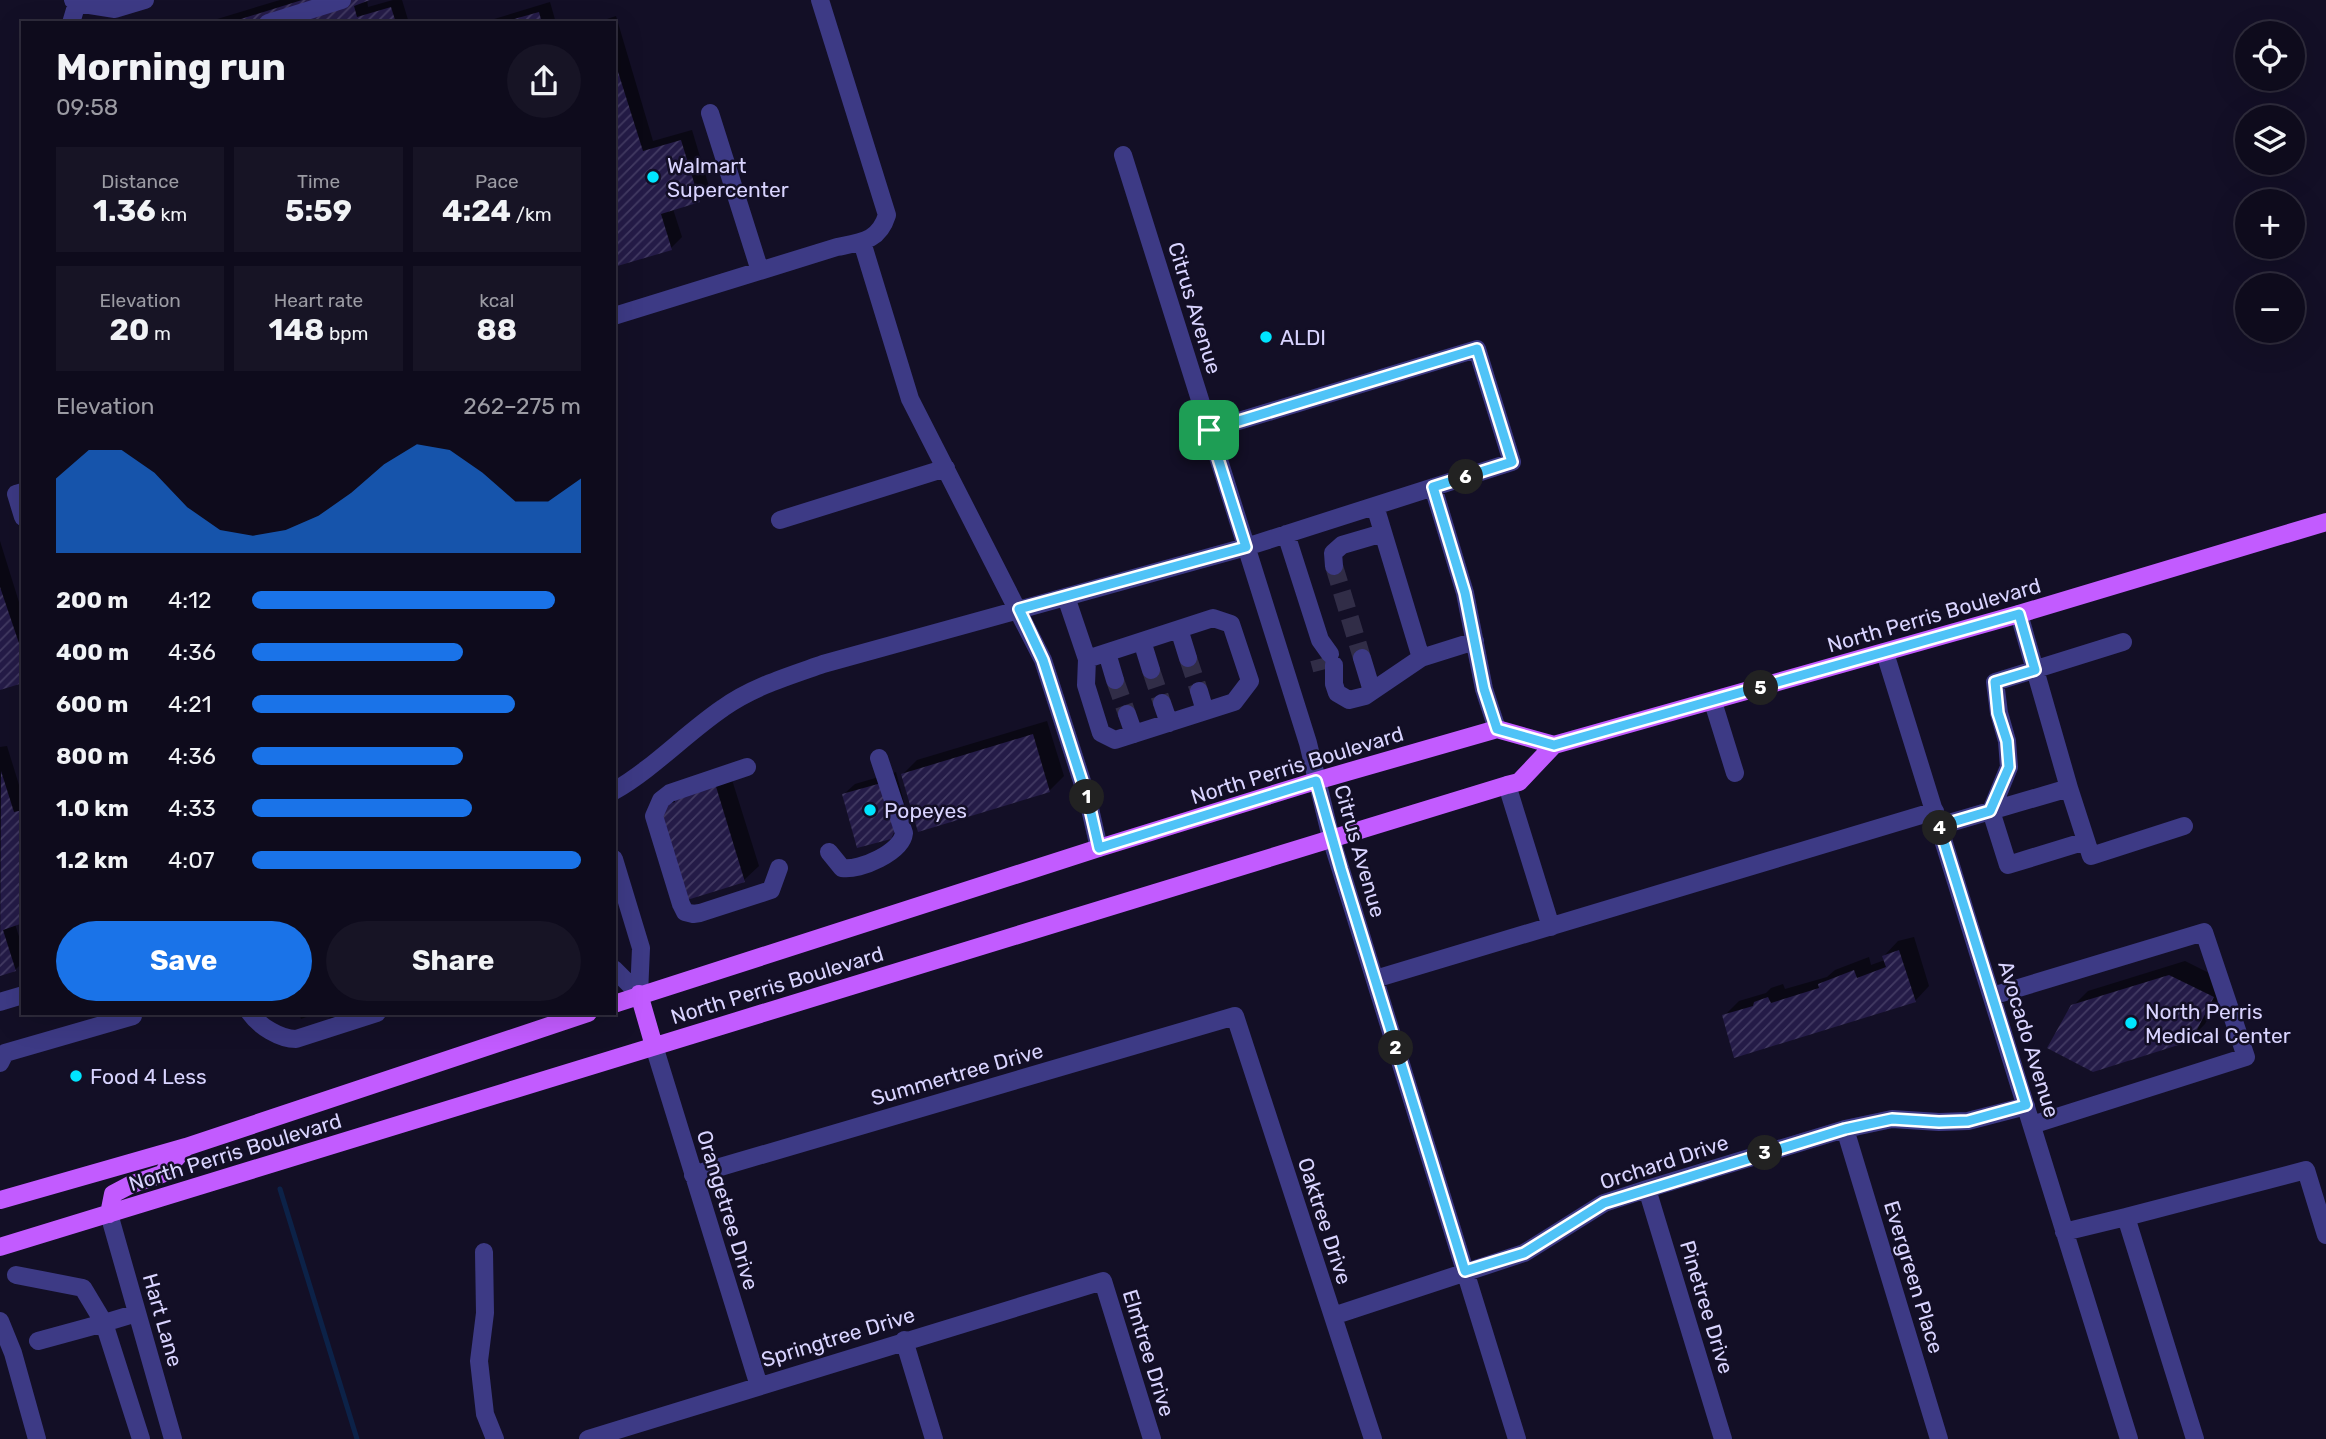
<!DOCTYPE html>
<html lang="en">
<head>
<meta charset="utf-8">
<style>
  :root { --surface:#0e0b1c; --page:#171425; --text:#f1f3f6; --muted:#9b9ba3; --line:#2e2b3b; --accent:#1a73e8 }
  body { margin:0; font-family:Rubik,sans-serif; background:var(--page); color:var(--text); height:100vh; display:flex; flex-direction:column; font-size:26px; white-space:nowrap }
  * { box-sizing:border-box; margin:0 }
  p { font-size:23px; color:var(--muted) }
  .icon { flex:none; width:38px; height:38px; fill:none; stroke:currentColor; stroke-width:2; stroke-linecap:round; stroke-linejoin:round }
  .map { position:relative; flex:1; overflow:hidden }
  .drawer { position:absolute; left:21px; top:21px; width:595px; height:994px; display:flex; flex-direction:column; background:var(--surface); border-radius:0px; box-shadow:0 7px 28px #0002,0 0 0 2px var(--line) }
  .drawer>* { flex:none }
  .controls { position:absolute; left:2235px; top:21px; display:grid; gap:14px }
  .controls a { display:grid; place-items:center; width:70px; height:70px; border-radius:50%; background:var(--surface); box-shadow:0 7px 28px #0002,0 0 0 2px var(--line); font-size:35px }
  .pin { position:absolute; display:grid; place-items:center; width:60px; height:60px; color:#fff; margin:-30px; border-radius:14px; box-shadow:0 4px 10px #0006 }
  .km { position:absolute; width:35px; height:35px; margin:-18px; border-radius:50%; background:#222; color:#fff; font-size:19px; line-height:35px; text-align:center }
  .round { display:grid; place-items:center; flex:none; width:74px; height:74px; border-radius:37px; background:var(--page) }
  .summary { display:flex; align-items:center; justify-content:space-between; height:119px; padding:0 35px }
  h1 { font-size:38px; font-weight:700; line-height:52px }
  .figures { display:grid; grid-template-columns:repeat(3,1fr); gap:10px; height:119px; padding:7px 35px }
  .figures div { display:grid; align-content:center; border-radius:0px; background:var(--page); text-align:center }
  .figures b { font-size:30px; font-weight:700 }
  .figures small { font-size:19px; font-weight:400 }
  .figures p { font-size:19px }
  .chart { height:196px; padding:14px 35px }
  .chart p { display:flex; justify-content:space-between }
  .chart svg { width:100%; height:126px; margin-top:7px; fill:var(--accent); opacity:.7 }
  .primary-button { display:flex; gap:14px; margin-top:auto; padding:14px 35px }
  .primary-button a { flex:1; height:80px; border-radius:42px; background:var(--accent); color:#fff; font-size:28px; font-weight:700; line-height:80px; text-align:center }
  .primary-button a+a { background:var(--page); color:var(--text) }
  ul { padding:0 35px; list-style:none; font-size:23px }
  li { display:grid; grid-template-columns:112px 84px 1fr; align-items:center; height:52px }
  li i { height:18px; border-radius:9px; background:var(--accent) }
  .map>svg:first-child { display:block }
  .shadow { fill:#0007 }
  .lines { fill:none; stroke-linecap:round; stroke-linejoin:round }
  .stream { stroke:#0c2248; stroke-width:5 }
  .building { fill:url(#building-hatch) }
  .minor-tunnel { stroke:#312d47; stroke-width:18; stroke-dasharray:18 9; stroke-linecap:butt }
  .minor { stroke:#3d3a85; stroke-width:18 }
  .major { stroke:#c25bff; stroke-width:18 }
  .route-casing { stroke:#fff; stroke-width:14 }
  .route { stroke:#4fc3f7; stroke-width:9 }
  .poi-dot { fill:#00e5ff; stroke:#130f26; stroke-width:2.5 }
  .labels { text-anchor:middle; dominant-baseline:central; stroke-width:5; stroke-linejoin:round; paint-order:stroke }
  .poi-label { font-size:21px; fill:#d9d4ff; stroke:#130f26; text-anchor:start }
  .street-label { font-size:21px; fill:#d9d4ff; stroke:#130f26 }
</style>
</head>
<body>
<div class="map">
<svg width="2326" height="1439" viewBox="0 0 2326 1439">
  <defs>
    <pattern id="building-hatch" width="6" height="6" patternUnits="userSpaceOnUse" patternTransform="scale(1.75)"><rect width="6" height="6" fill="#241b47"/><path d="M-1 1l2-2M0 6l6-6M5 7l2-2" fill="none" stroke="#433b63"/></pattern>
  </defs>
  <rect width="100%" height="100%" fill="#130f26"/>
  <path class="shadow" d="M280,0h87l1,7 25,-7h9l7,23h-205z
    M550,2l6,21h-75z
    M616,16l37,125 39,-11 18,60 -11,11 -26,8 9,28 -11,11 -57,17v-242h-19z
    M0,541l23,74v66l-23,7z
    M1047,721l17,55 -15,15 -146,-17 14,-14z
    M7,746l16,52v124l-8,2 8,25v13l-8,8 -15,5v-228z
    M728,767l31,99 -15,14 -83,-73z
    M896,772l11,42 -6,12 -11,11 -46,-43 11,-10z
    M1914,937l15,49 -14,15 -191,15 15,-15 27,-8 5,-5 12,-4 2,5 42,-12 8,-7 34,-13 2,8 14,-5 -1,-4 14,-15z
    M2185,961l42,21 -22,42 -15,15 -117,-33 15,-15z
    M299,1013h18l-16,6z
    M328,1013h20l-18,6z"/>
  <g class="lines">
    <path class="stream" d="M280,1189l77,250"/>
  </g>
  <path class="building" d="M302,0h68l-16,6 3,11 34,-10 5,16h-168z
    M539,12l3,11h-38v-1z
    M614,59l29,92 38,-11 19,62 -39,12 11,36 -58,17z
    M0,587l23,68v28l-23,7z
    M1033,734l17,58 -132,40 -17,-58z
    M1,771l13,41 9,-2v113l-20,7 13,41 -16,5z
    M714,780l31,102 -58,18 -28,-93 16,-5 -2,-9z
    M885,782l12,44 -6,13 -34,9 -15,-54z
    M1899,950l17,52 -182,56 -12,-43 31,-9 1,-4 14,-5 3,6 48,-15 -1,-4 36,-14 3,8 29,-11 -4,-11z
    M2169,975l45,22 -23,44 -98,31 -46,-24 24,-43z"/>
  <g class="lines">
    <path class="minor-tunnel" d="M1334,566l28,92
      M1188,658l11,33
      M1319,659l3,11
      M1151,670l11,33
      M1115,680l12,34"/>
    <path class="minor" d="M73,0l4,3 38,6 30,-9
      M71,23l6,-20
      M268,23l74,-23
      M710,113l50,158
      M1123,155l185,588 23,95 186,601
      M862,242l48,157 133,261 45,140 11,48
      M614,316l223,-69c25,-5 42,-6 50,-32l-67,-215
      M1433,487l32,106 19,96 13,40
      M23,492l-7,2 7,23
      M1375,506l46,152
      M780,520l166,-52
      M1286,534l34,106 10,14
      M1334,566l-1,-13 9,-8 41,-12
      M1066,597l21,62 -1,26 15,48 14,7 119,-38 16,-21 -19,-57 -18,-6 -126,41
      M1179,629l9,29
      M1142,641l9,29
      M1107,653l8,27
      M1885,653l244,786
      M1362,658l10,33
      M1334,665v19l3,9 12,7 16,-4 56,-38 54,-17
      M1199,691l6,20
      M1713,702l22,71
      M1162,703l7,20
      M1127,714l7,20
      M747,767l-77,26 -9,7 -7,16 27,88 4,8 8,2 7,-1 71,-23 8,-22
      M1507,785l44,142
      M2069,788l22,68 93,-30
      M614,791c40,-23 71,-57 109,-83 29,-21 66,-32 100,-44l423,-117 266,-85 -35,-113 -268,81
      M1939,826l130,-38 -50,-174
      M2086,841l-78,24 -17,-54 18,-44 -2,-26 -8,-28 -4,-31 128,-40
      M829,852l13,16c18,3 60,-16 62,-35l-25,-75
      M614,859l27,89 -2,46
      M614,969l25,25
      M1375,979l560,-168
      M1992,996l212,-64 42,125 -214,68
      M0,1002l23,-7
      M250,1013c9,13 30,26 46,26l81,-26
      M654,1046l105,340
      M0,1063l5,-10 128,-37 -1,-3
      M1845,1129l94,310
      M693,1175l542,-159 138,423
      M1647,1189l76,250
      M109,1214l64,225
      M2126,1217l180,-47 20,65
      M2064,1232l62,-15 69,222
      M484,1252l1,61 -6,48 6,53 10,25
      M16,1275l67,13 21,35 -66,18
      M137,1313l-33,10 37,116
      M1333,1316l191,-63 80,-50 43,-14 198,-60 47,-10 47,3 29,-1 58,-15
      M0,1321l13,32 24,86
      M904,1340l30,99
      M588,1439l515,-158 49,158"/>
    <path class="major" d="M639,994l15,52
      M614,1004l485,-156 217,-67 181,-52 57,16 465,-131 307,-92
      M0,1200l186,-53 402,-134
      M109,1214l4,-20 17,-9 32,-11 24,-27
      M0,1247l1507,-462 12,-3 35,-37"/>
  </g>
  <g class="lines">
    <defs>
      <path id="route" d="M1477,349l35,113 -79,25 32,106 19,96 13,40 57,16 465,-131 16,56 -40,12 3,31 9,28 2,26 -19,44 -51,15 87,279 -58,16 -29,1 -47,-3 -47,10 -241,74 -80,50 -59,18 -124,-402 -25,-88 -217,67 -11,-48 -45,-140 -24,-51 227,-62 -37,-117z"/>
    </defs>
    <use href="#route" class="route-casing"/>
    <use href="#route" class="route"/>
  </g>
  <g class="poi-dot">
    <circle cx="653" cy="177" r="7"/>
    <circle cx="1266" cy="337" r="7"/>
    <circle cx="870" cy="810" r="7"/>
    <circle cx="2131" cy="1023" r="7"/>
    <circle cx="76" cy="1076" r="7"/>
  </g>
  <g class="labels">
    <g class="poi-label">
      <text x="667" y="165">Walmart<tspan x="667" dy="24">Supercenter</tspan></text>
      <text x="1280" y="337">ALDI</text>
      <text x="884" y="810">Popeyes</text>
      <text x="2145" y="1011">North Perris<tspan x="2145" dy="24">Medical Center</tspan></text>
      <text x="90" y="1076">Food 4 Less</text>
    </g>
    <g class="street-label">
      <text transform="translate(1195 308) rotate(73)">Citrus Avenue</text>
      <text transform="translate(1934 615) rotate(-16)">North Perris Boulevard</text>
      <text transform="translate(1297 765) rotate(-17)">North Perris Boulevard</text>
      <text transform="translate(1360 851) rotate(74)">Citrus Avenue</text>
      <text transform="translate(777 985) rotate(-17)">North Perris Boulevard</text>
      <text transform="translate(2029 1039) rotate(73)">Avocado Avenue</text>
      <text transform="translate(957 1074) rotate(-16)">Summertree Drive</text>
      <text transform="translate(235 1152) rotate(-17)">North Perris Boulevard</text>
      <text transform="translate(1664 1162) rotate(-18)">Orchard Drive</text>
      <text transform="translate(728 1210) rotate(73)">Orangetree Drive</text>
      <text transform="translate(1325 1221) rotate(72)">Oaktree Drive</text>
      <text transform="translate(1914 1277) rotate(73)">Evergreen Place</text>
      <text transform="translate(1707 1307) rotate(73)">Pinetree Drive</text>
      <text transform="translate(163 1320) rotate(74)">Hart Lane</text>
      <text transform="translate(838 1337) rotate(-17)">Springtree Drive</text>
      <text transform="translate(1149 1353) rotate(73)">Elmtree Drive</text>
    </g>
  </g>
</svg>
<div class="controls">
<a><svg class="icon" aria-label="locate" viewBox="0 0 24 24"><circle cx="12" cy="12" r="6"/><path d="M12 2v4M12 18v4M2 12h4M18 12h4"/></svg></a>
<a><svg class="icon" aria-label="layers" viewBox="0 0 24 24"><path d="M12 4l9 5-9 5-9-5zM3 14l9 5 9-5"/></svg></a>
<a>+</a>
<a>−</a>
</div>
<div class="pin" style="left:1209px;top:430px;background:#1e9e55"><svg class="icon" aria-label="arrive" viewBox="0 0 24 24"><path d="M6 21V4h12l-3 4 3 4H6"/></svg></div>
<b class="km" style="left:1087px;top:797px">1</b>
<b class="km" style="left:1396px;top:1048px">2</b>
<b class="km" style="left:1765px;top:1153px">3</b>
<b class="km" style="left:1940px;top:828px">4</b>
<b class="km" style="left:1761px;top:688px">5</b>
<b class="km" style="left:1466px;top:477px">6</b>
<section class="drawer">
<div class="summary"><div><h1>Morning run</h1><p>09:58</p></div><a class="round"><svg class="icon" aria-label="share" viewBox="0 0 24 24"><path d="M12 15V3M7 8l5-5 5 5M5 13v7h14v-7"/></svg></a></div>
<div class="figures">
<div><p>Distance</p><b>1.36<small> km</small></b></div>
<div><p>Time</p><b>5:59</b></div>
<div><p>Pace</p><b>4:24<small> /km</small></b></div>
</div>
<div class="figures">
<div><p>Elevation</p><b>20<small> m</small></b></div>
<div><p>Heart rate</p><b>148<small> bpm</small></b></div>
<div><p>kcal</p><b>88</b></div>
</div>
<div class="chart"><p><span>Elevation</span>262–275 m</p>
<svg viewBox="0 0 160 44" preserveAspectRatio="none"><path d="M0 44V18L10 8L20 8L30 16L40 28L50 36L60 38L70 36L80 31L90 23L100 13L110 6L120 8L130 16L140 26L150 26L160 18V44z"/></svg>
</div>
<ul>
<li><b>200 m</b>4:12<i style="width:92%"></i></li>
<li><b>400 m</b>4:36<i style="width:64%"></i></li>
<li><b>600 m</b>4:21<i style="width:80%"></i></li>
<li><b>800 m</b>4:36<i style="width:64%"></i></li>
<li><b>1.0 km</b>4:33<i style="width:67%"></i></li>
<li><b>1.2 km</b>4:07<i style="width:100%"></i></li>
</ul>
<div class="primary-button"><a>Save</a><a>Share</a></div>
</section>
</div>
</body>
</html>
